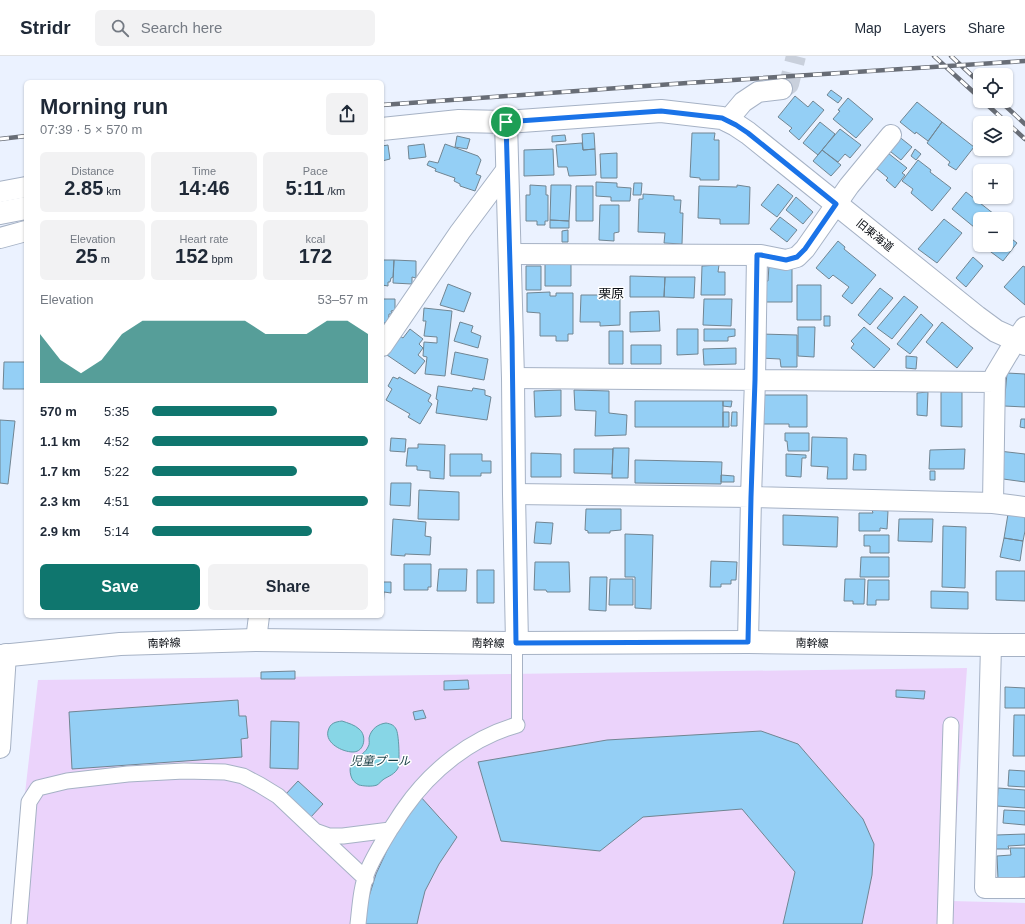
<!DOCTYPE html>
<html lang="en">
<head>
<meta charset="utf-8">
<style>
  :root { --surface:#fff; --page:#f2f2f3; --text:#1f2937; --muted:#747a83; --line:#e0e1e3; --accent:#0f766e }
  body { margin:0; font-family:Arial,"Noto Sans JP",sans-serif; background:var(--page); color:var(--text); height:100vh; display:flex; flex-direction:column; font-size:15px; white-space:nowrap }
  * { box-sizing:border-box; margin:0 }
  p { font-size:13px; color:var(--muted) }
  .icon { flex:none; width:22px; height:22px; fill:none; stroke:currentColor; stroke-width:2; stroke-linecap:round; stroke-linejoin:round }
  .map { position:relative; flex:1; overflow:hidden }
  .sheet { position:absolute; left:24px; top:24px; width:360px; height:538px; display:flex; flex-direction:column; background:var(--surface); border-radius:6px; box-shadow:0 1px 3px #0004 }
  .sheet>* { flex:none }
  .controls { position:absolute; left:973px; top:12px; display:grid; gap:8px }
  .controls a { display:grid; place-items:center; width:40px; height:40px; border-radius:6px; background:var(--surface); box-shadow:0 1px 3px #0004; font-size:20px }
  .pin { position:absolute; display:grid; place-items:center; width:34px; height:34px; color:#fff; margin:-17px; border:2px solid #fff; border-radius:50%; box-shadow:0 1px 4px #0007 }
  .round { display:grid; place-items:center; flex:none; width:42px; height:42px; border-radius:6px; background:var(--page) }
  .head { display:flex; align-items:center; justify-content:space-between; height:68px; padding:0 16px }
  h1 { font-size:22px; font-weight:700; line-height:30px }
  .metrics { display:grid; grid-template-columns:repeat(3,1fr); gap:6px; height:68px; padding:4px 16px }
  .metrics div { display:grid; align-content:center; border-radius:6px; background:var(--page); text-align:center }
  .metrics b { font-size:20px; font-weight:700 }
  .metrics small { font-size:11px; font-weight:400 }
  .metrics p { font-size:11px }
  .chart { height:112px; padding:8px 16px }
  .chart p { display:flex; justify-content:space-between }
  .chart svg { width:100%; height:72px; margin-top:4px; fill:var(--accent); opacity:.7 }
  .action { display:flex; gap:8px; margin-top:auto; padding:8px 16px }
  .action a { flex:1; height:46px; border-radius:6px; background:var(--accent); color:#fff; font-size:16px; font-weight:700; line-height:46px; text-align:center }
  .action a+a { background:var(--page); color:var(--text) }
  ul { padding:0 16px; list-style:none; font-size:13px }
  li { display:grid; grid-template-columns:64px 48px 1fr; align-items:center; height:30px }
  li i { height:10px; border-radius:5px; background:var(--accent) }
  header { display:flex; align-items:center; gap:24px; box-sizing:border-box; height:56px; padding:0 20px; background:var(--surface); border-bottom:1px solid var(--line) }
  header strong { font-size:19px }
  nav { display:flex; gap:22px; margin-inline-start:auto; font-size:14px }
  .search { width:280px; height:36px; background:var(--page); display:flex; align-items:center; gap:10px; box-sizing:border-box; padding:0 14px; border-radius:6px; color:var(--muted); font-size:15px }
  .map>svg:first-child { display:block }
  .green { fill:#ebd3fb }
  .water { fill:#87d6e6; stroke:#619aa7 }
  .building { fill:#94cff5; stroke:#718592 }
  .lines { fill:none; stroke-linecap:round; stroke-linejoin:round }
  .minor-tunnel { stroke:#c9d0dc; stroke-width:20; stroke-dasharray:20 10; stroke-linecap:butt }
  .service-casing { stroke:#a6b2c5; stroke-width:12 }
  .pedestrian-casing { stroke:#a6b2c5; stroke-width:17 }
  .minor-casing { stroke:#a6b2c5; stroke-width:22 }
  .tertiary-casing { stroke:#a6b2c5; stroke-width:24 }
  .secondary-casing { stroke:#a6b2c5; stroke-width:24 }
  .service { stroke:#fff; stroke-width:10 }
  .pedestrian { stroke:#fff; stroke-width:15 }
  .minor { stroke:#fff; stroke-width:20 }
  .tertiary { stroke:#fff; stroke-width:22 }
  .secondary { stroke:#fff; stroke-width:22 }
  .rail-casing { stroke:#686d76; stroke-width:4.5 }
  .rail { stroke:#fff; stroke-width:3; stroke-dasharray:9; stroke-linecap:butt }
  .route-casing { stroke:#fff; stroke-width:8 }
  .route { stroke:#1a73e8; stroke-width:5 }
  .labels { text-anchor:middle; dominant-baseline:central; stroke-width:3; stroke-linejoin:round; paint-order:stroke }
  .street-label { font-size:11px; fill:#090d13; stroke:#fff }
  .water-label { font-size:12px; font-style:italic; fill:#173d44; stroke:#fff }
  .quarter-label { font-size:13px; fill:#090d13; stroke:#fff }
</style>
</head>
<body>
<header>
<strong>Stridr</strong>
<div class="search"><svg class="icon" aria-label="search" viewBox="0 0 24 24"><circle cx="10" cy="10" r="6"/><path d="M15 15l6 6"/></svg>Search here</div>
<nav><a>Map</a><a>Layers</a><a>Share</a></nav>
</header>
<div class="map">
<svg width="1025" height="868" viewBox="0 0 1025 868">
  <rect width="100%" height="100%" fill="#ebf2ff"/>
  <path class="green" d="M967,612l-16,233 74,2v21h-1015l28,-244z"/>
  <path class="water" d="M342,665c6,2 13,4 17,8 8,6 6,23 -6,23 -11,0 -28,-9 -25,-21 2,-8 7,-9 14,-10z
    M386,667c5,1 8,2 10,6 3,4 4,34 2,39 -3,6 -9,8 -14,11 -3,2 -5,5 -7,6 -5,2 -14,1 -18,0 -4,-2 -7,-5 -8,-9 -5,-18 12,-18 17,-29 2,-3 1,-6 1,-9 2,-9 9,-14 17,-15z"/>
  <path class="building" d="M831,34l11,8 -4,5 -11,-8z
    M795,40l13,11 5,-6 11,9 -25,30 -10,-9 3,-3 -14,-11z
    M848,42l25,21 -17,19 -23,-19 7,-8 -2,-1z
    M917,46l25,20 -14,19 -12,-9 -1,2 -15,-12z
    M820,66l15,12 -17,21 -15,-12z
    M942,66l32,25 -18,23 -8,-5 2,-3 -23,-19z
    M840,73l21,16 -11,13 -5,-4 -7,8 -16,-12z
    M594,77l1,16 -12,1 -1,-16z
    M692,77h23l-1,7h5v40h-19v-2l-10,-1z
    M565,79l1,6 -14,1v-6z
    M897,79l15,12 -11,13 -15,-12z
    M457,80l13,3 -3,10 -12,-2z
    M582,87l1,7 12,-1 1,26 -27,1 -2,-9h-9l-2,-22z
    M424,88l2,13 -17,2 -1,-13z
    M445,88l33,12 3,4 -5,14 5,2 -6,15 -15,-5v-2l-6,-3 1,-3 -20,-7 1,-2 -9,-4 2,-4 9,2z
    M388,89l2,14 -8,2v-15z
    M553,93l1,26 -30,1v-26z
    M915,93l6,5 -5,6 -5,-4z
    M822,94l19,15 -10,11 -18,-15z
    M617,97v25h-16l-1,-24z
    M888,97l19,15 -5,5 3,2 -10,13 -9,-8 2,-2 -12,-10z
    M918,104l13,10 -1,2 21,16 -19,23 -21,-18 2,-4 -11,-8z
    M596,126l21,1v4l14,1 -1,13h-19v-4l-15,-1z
    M634,127h8l-1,12h-8z
    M778,128l15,12 -16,21 -16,-12z
    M530,129l16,1v9h2v26h-3v4h-8v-4h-11v-26h4z
    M551,129h20l-2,36 -19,-1z
    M737,129l13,2 -1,37h-29v-5l-22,-1 1,-32 38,1z
    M576,130h17v35h-17z
    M966,136l28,22 -3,5h-11v13l-28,-23z
    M643,138l31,2v4h7l-1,13h3l-1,31 -18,-1 1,-10 -27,-1 1,-33h4z
    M796,141l17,15 -10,12 -17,-14z
    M600,149h19v27l-5,1v8l-15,-1z
    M780,161l17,13 -10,12 -17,-13z
    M944,163l18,14 -25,30 -19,-14z
    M550,164l19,1v7h-19z
    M568,174v12h-6v-11z
    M1006,175l4,3 -2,2 9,7 -14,18 -20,-15 23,-1z
    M838,185l7,6 -1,2 32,26 -24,29 -10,-8 7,-9 -16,-12 -4,4 -13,-11z
    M973,201l10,9 -17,21 -10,-9z
    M382,204h12l-1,17 -2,1 -1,4h-2v4l-6,-1z
    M394,204l22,1v17l-4,-1v7l-19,-1z
    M545,208h26v22h-26z
    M719,209l-1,7h7v23h-24l1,-29z
    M769,209h23v37h-27v-21h3z
    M526,210h15v24h-15z
    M1023,210l2,1v38l-21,-18z
    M630,220l35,1 -1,20h-34z
    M665,221h30l-1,21 -30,-1z
    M448,228l23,9 -7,19 -24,-7z
    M797,229h24v35h-24z
    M880,232l13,10 -23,27 -12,-10z
    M550,236v4h6v-3h17v41h-5v7h-12v-5h-16v-23l-13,-1v-19z
    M581,239h39v30l-20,1v-4h-20z
    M904,240l14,11 -26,32 -15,-11z
    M382,243h13v11l-4,1 1,3h-3l-1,9h-6z
    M704,243h28l-1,27 -28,-1z
    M424,252l28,3 -7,65 -20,-2 2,-17 -4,-1 1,-14 13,1v-6l-13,-1 2,-15h-3z
    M659,255l1,20 -30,1v-20z
    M921,258l12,11 -23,29 -13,-10z
    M824,260h6v10h-6z
    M460,266l13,4 -2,6 10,4 -3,12 -24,-7z
    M942,266l31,26 -16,20 -31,-26z
    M798,271h17l-1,30 -16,-1z
    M864,271l26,22 -16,19 -23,-20 3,-4 -3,-3z
    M410,273l13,10 -4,5 4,4 -5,7 7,6 -10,13 -28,-19 13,-19 3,2z
    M677,273h21v25l-21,1z
    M704,273h31v7l-7,1v4h-24z
    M609,275h14v33h-14z
    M761,278l36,1v32h-16l-1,-8 -20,-1z
    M631,289h30v19h-30z
    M736,292v16l-32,1 -1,-16z
    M455,296l33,7 -4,21 -33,-6z
    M906,300l11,1 -1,12 -10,-1z
    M4,306h22v27h-23z
    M1007,317l18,1v33l-21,-1z
    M393,321l5,2 1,-2 32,18 -3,6 4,3 -12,20 -12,-7 2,-3 -24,-14 6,-11 -4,-3z
    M438,330l34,5 1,-3 12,2v5l6,2 -4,23 -51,-7 2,-13 -2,-1z
    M561,334v26l-26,1 -1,-26z
    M574,334l35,1v22l18,2 -1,20 -31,1 1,-25 -21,-1z
    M928,336l-1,24 -10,-1v-22z
    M941,336h21v35l-21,-1z
    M760,339h47v32h-18v-3h-29z
    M635,345h88v26h-88z
    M723,345h9l-1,6 -8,-1z
    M723,356h6v15h-6z
    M732,356h5v14h-6z
    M1021,363h4v9l-5,-1z
    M0,364l15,1 -7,63 -8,-1z
    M785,377h24v18h-21l-1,-10h-2z
    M812,381l35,1v41h-20l1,-12 -17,-1z
    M391,382l15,1 -1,13 -15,-1z
    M418,388l27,1 -1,34 -14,-1v-7l-13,-1v-4h-11l2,-18h10z
    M613,392h16l-1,30h-16z
    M574,393h39l-1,25 -38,-1z
    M965,393l-1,20h-35l1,-19z
    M999,395l26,3v28l-29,-4z
    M531,397l30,1v23h-30z
    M450,398h32v7h9v12h-10v3h-31z
    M786,398l20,1v3h-4l-1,19 -15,-1z
    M854,398l12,1v15h-13z
    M635,404l87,2 -1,22 -86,-1z
    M930,415h5v9h-5z
    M721,419l13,1v6h-13z
    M391,427h20l-1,23 -20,-1z
    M419,434l40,2v28l-41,-1z
    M586,453h35v21l-11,1v2h-22v-2l-3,-1z
    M872,454l16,1 -1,18 -7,-1v3h-21v-18h14z
    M1008,458l17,3v14l-2,10 -19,-3z
    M783,459l55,2 -1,30 -54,-2z
    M393,463l33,3 -1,14 6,1 -1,18 -25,-1v2l-14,-1z
    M899,463h34l-1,23 -34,-1z
    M536,466l17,1 -2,21 -17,-1z
    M943,470l23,1 -1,61 -23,-1z
    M625,478l28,1 -2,74 -16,-1v-31h-10z
    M864,479h25v18h-19v-7h-6z
    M1004,482l19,3 -3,20 -20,-4z
    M861,501h28v20h-29z
    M711,505l26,1 -1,18h-5v4h-10v3h-11z
    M535,506h34l1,30h-23l-1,-2h-12z
    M404,508h27v23h-3v3h-24z
    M439,513h28l-1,22h-29z
    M477,514h17v33h-17z
    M996,515h29v30l-29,-1z
    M590,521h17l-1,34 -17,-1z
    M610,523h23v26h-24z
    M845,523h20l-1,25h-11v-3h-9z
    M868,524h21v20h-13v5h-9z
    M382,526h9v11l-7,-1 -1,18h-1z
    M931,535l37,1v17l-37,-1z
    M295,615v8h-34v-7z
    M468,624l1,9 -25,1v-9z
    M1005,631l20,1v20h-20z
    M896,634l29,1 -1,8 -28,-2z
    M238,644l1,16h7l2,22 -7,1 1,18 -170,12 -3,-57z
    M423,654l3,8 -11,2 -2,-8z
    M1014,659h11v41h-12z
    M271,665l28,1 -1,47 -28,-1z
    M761,675l37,13 65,75 11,25 -2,31 -10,49h-79l12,-52 -53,-63 -99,8 -43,34 -99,-10 -23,-79 129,-22z
    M1009,714l16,1v16l-17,-1z
    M298,725l25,23 -13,14 -25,-23z
    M998,732l27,2v18l-28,-2z
    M420,740l37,41 -18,27 -14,27 -6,24 -2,9h-53l3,-21 9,-29 13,-28 14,-24z
    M1004,754l21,1v14l-22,-2z
    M1025,778v11l-17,1 1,3h-13v-14z
    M1010,792h15v29l-27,2 -1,-23 14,-1z"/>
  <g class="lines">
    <path class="minor-tunnel" d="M782,33l7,-5 7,-28"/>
    <defs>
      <path id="service" d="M517,587v82"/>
      <path id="pedestrian" d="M316,776l50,47
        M19,868l10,-122 9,-14 29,-7 61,-7 56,-3 41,1 18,4 17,9 18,11 37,35 14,5h14l47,-6
        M358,868c2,-17 3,-38 10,-54 6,-14 14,-27 22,-40 5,-7 9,-14 14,-21 27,-39 67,-71 113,-84
        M945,868l6,-199"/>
      <path id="minor" d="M727,65l16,-19 15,-10 24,-3
        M0,136l26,-5
        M0,182l26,-7
        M510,198l251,1 25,5 11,-3 8,-8 44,-63 42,-51
        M382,290l78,-114 47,-63
        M513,322l482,4
        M514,438l237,3 242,6 32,4
        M993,447l2,-128 21,-35 9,-13
        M256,584l3,-24
        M748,586l3,-145 4,-117 2,-125
        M991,589l-6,243h40
        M0,692l6,-94"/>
      <path id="tertiary" d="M506,66l7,256 1,116 3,149
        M382,73l77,-8 47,1 155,-11 61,7 14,7 12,8 229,184 19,14 29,13
        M0,157l26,-5"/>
      <path id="secondary" d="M0,600l120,-12 136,-4 261,3 231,-1 243,3h34"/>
    </defs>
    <use href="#service" class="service-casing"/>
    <use href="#pedestrian" class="pedestrian-casing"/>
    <use href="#minor" class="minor-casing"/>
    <use href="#tertiary" class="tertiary-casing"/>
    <use href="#secondary" class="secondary-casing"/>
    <use href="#service" class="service"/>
    <use href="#pedestrian" class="pedestrian"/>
    <use href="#minor" class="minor"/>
    <use href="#tertiary" class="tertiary"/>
    <use href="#secondary" class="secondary"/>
    <defs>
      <path id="rail" d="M934,0l46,42
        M951,0l29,27
        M983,45l42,38
        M1000,45l25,23
        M382,49l305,-22 338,-22
        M0,83l26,-3"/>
    </defs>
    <use href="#rail" class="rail-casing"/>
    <use href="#rail" class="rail"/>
  </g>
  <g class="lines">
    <defs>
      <path id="route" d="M661,55l61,7 14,7 12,8 88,71 -31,45 -8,8 -11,3 -25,-5h-4l-2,125 -4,117 -3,145 -232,1 -4,-306 -6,-215z"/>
    </defs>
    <use href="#route" class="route-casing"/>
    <use href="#route" class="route"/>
  </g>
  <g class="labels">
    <g class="street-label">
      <text transform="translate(875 179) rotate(39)">旧東海道</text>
      <text transform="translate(164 587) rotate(-2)">南幹線</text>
      <text transform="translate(488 587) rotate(1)">南幹線</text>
      <text transform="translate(812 587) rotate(1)">南幹線</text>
    </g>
    <g class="water-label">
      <text x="380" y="705">児童プール</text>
    </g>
    <g class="quarter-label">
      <text x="611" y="237">栗原</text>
    </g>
  </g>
</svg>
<div class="controls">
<a><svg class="icon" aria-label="locate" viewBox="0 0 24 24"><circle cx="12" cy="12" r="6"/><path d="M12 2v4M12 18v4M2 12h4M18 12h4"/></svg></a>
<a><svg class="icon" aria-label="layers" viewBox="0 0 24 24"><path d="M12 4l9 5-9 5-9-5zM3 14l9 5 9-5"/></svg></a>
<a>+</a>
<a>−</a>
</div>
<div class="pin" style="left:506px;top:66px;background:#1e9e55"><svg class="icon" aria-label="arrive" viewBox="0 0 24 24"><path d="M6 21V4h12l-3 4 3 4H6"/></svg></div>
<section class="sheet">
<div class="head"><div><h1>Morning run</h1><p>07:39 · 5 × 570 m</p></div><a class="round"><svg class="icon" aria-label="share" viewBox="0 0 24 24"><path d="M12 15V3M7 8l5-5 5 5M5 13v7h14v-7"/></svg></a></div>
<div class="metrics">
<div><p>Distance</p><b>2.85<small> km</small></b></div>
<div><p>Time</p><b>14:46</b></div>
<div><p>Pace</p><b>5:11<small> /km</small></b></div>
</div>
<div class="metrics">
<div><p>Elevation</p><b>25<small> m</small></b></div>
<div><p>Heart rate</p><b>152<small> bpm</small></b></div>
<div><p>kcal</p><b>172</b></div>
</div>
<div class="chart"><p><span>Elevation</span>53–57 m</p>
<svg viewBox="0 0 160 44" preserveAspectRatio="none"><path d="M0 44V14L10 30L20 38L30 30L40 14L50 6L60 6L70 6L80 6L90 6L100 6L110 14L120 14L130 14L140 6L150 6L160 14V44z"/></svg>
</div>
<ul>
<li><b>570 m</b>5:35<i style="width:58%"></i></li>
<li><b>1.1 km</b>4:52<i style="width:100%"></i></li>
<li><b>1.7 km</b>5:22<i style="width:67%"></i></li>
<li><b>2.3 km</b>4:51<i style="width:100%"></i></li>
<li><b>2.9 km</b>5:14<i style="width:74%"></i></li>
</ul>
<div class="action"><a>Save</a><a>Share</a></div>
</section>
</div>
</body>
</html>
